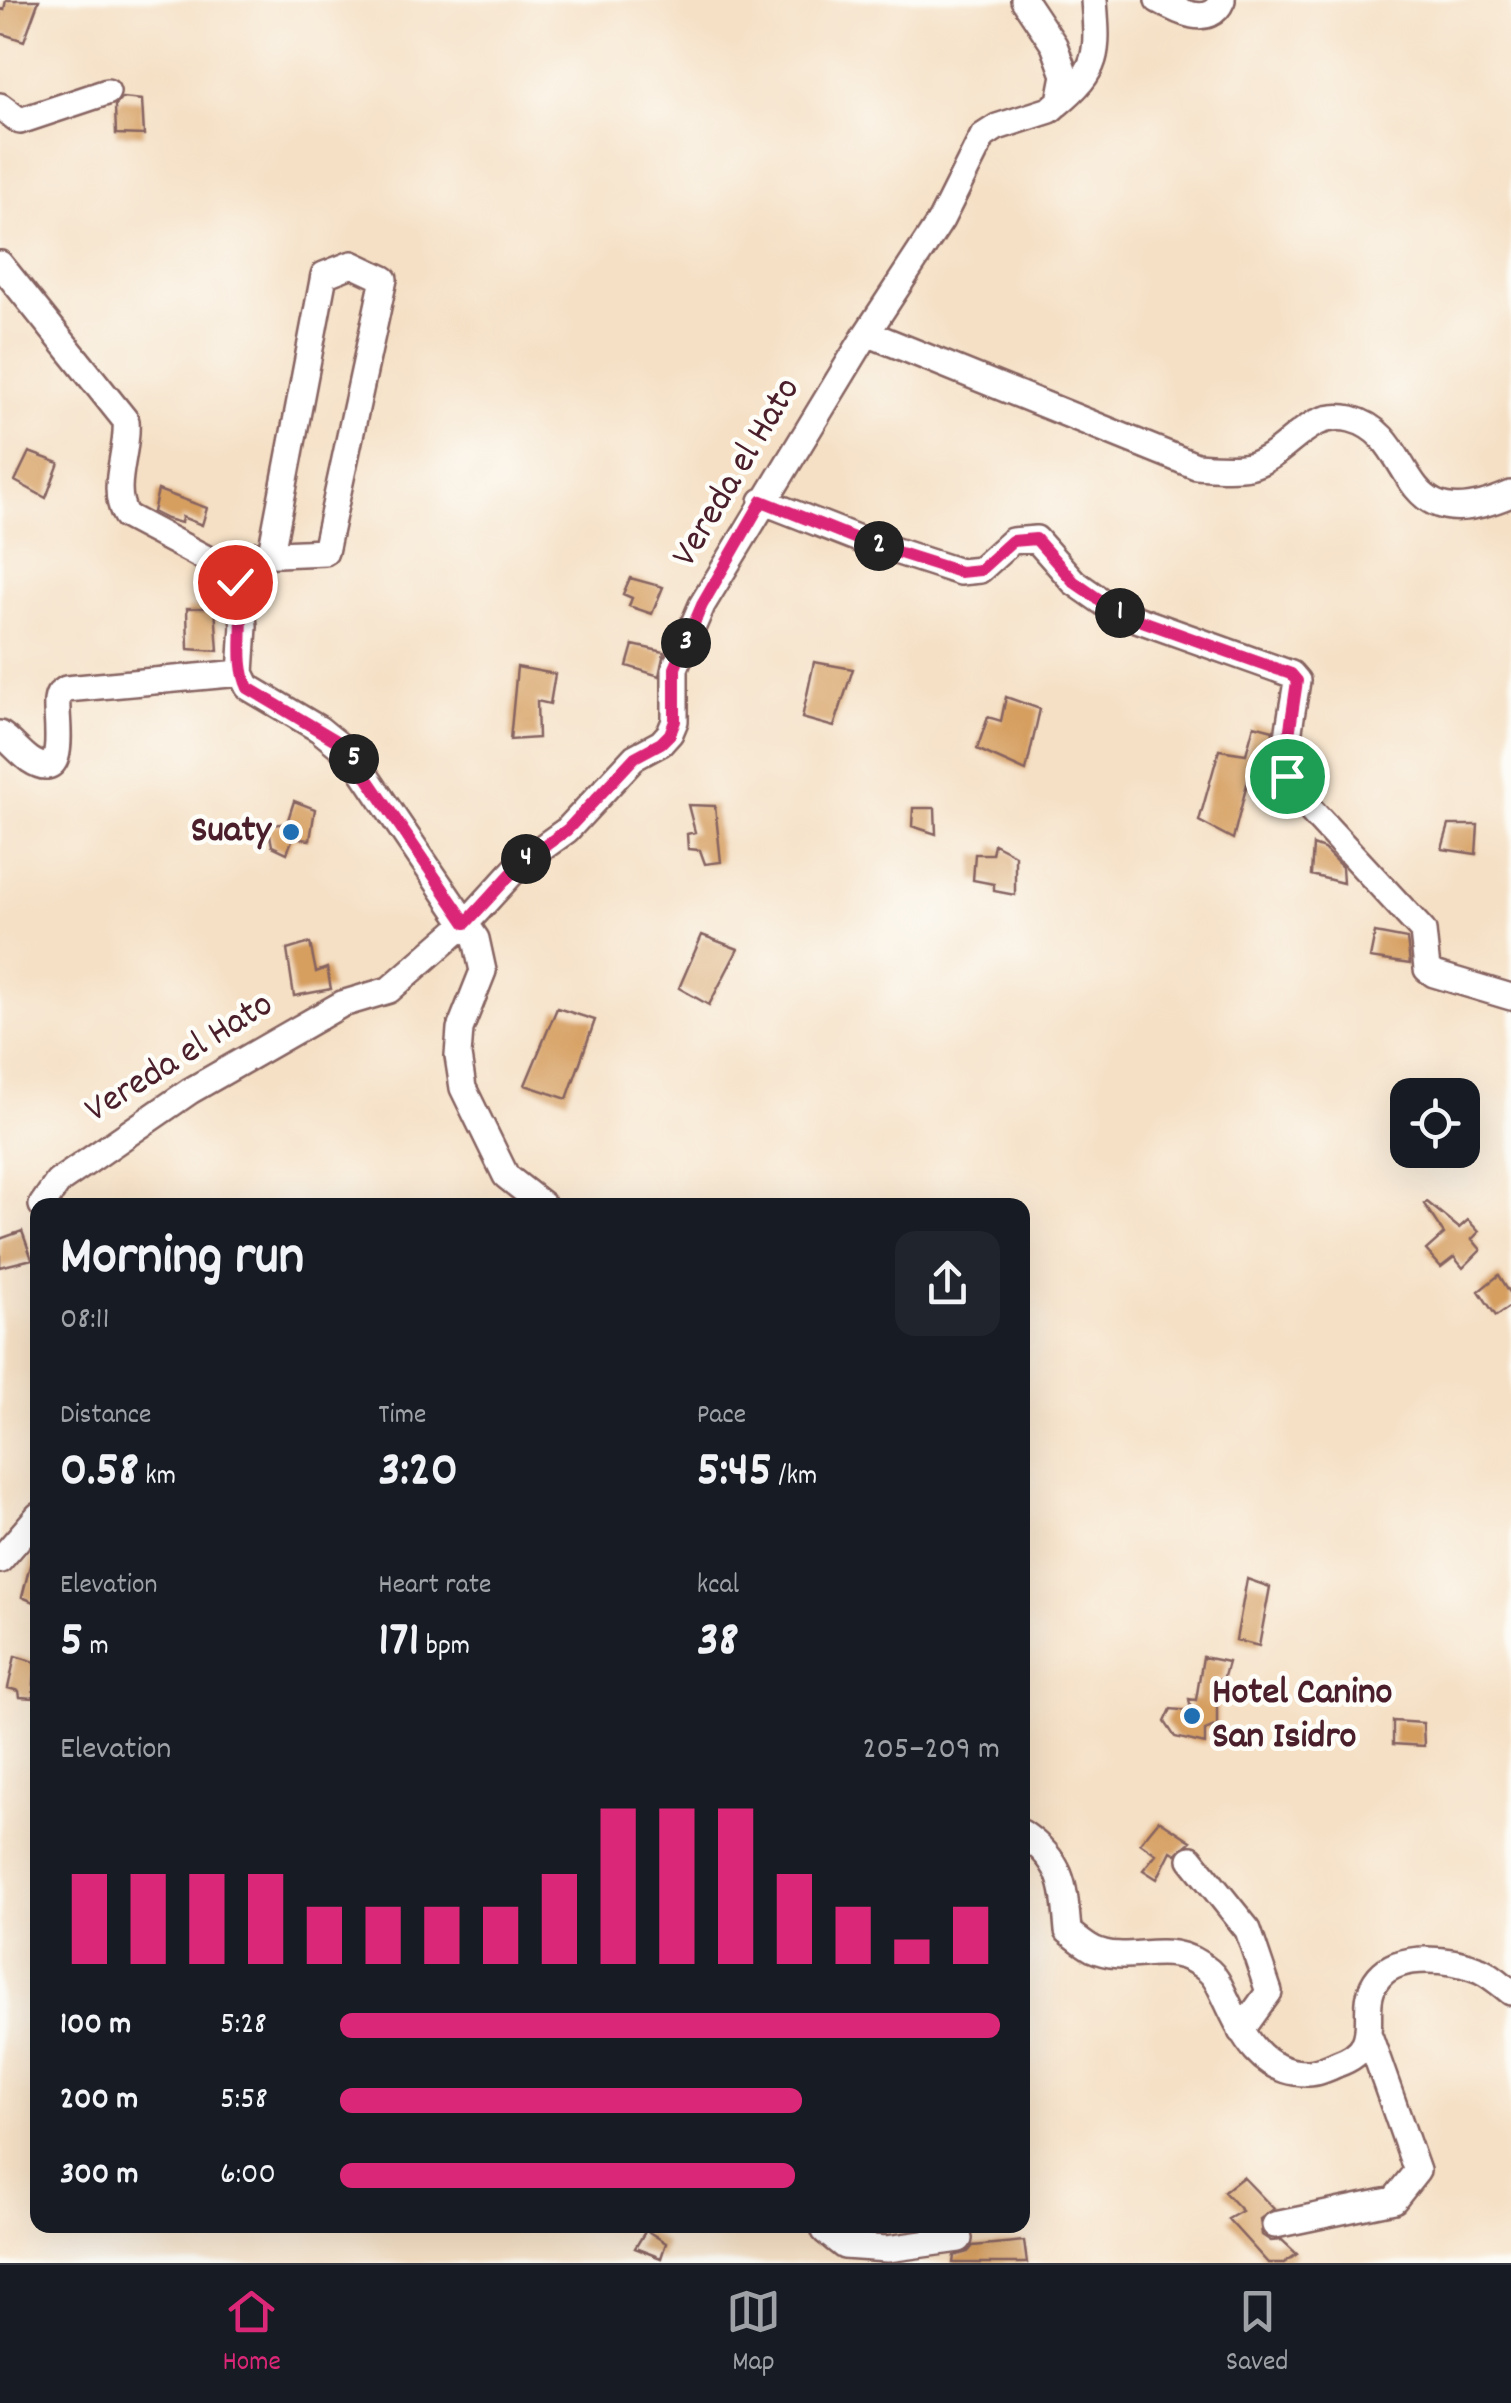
<!DOCTYPE html>
<html lang="en">
<head>
<meta charset="utf-8">
<style>
  :root { --surface:#171b24; --page:#20242c; --text:#f1f3f6; --muted:#9ea1a6; --line:#363941; --accent:#db2777 }
  body { margin:0; font-family:Dekko,sans-serif; background:var(--page); color:var(--text); height:100vh; display:flex; flex-direction:column; font-size:38px; white-space:nowrap }
  * { box-sizing:border-box; margin:0 }
  p { font-size:32px; color:var(--muted) }
  .icon { flex:none; width:55px; height:55px; fill:none; stroke:currentColor; stroke-width:2; stroke-linecap:round; stroke-linejoin:round }
  .map { position:relative; flex:1; overflow:hidden }
  .drawer { position:absolute; left:30px; top:1198px; width:1000px; height:1035px; display:flex; flex-direction:column; background:var(--surface); border-radius:20px; box-shadow:0 10px 40px #0002 }
  .drawer>* { flex:none }
  .controls { position:absolute; left:1390px; top:1078px; display:grid; gap:20px }
  .controls a { display:grid; place-items:center; width:90px; height:90px; border-radius:20px; background:var(--surface); box-shadow:0 10px 40px #0002; font-size:50px }
  .pin { position:absolute; display:grid; place-items:center; width:85px; height:85px; color:#fff; margin:-42px; border:5px solid #fff; border-radius:50%; box-shadow:0 2px 10px #0007 }
  .km { position:absolute; width:50px; height:50px; margin:-25px; border-radius:50%; background:#222; color:#fff; font-size:28px; line-height:50px; text-align:center }
  .round { display:grid; place-items:center; flex:none; width:105px; height:105px; border-radius:20px; background:var(--page) }
  .headline { display:flex; align-items:center; justify-content:space-between; height:170px; padding:0 30px }
  h1 { font-size:55px; font-weight:700; line-height:75px }
  .stats { display:grid; grid-template-columns:repeat(3,1fr); gap:15px; height:170px; padding:10px 30px }
  .stats div { display:grid; align-content:center }
  .stats b { font-size:50px; font-weight:700 }
  .stats small { font-size:28px; font-weight:400 }
  .stats p { font-size:28px }
  .chart { height:280px; padding:20px 30px }
  .chart p { display:flex; justify-content:space-between }
  .chart svg { width:100%; height:180px; margin-top:10px; stroke:var(--accent); stroke-width:6 }
  ul { padding:0 30px; list-style:none; font-size:32px }
  li { display:grid; grid-template-columns:160px 120px 1fr; align-items:center; height:75px }
  li i { height:25px; border-radius:12px; background:var(--accent) }
  .tabs { display:flex; justify-content:space-around; align-items:center; height:140px; border-top:2px solid var(--line); background:var(--surface); font-size:28px; color:var(--muted) }
  .tabs a { display:grid; justify-items:center; gap:5px }
  .tabs .selected { color:var(--accent) }
  .map>svg:first-child { display:block }
  .building { fill:#d69f61 }
  .lines { fill:none; stroke-linecap:round; stroke-linejoin:round }
  .minor-casing { stroke:#866361; stroke-width:30 }
  .minor { stroke:#fff; stroke-width:25 }
  .route-casing { stroke:#fff; stroke-width:20 }
  .route { stroke:#db2777; stroke-width:12 }
  .poi-dot { fill:#1f6fb2; stroke:#fdfcf7; stroke-width:4 }
  .labels { text-anchor:middle; dominant-baseline:central; stroke-width:9; stroke-linejoin:round; paint-order:stroke }
  .street-label { font-size:38px; fill:#4a1f2b; stroke:#fdfcf7 }
  .poi-label { font-size:38px; font-weight:bold; fill:#4a1f2b; stroke:#fdfcf7; text-anchor:end }
</style>
</head>
<body>
<div class="map">
<svg width="1511" height="2263" viewBox="0 0 1511 2263">
  <rect width="100%" height="100%" fill="#fdfcf7"/>
  <filter id="ink" filterUnits="userSpaceOnUse"><feTurbulence type="fractalNoise" baseFrequency=".01" numOctaves="2"/><feDisplacementMap in="SourceGraphic" scale="20" xChannelSelector="R" yChannelSelector="G"/><feConvolveMatrix kernelMatrix="1 2 1 2 8 2 1 2 1" color-interpolation-filters="sRGB"/></filter>
  <filter id="wash" filterUnits="userSpaceOnUse"><feTurbulence type="fractalNoise" baseFrequency=".0048" numOctaves="4" result="noise"/><feDisplacementMap in="SourceGraphic" scale="40" xChannelSelector="R" yChannelSelector="G"/><feGaussianBlur stdDeviation="2.25" result="paint"/><feColorMatrix in="noise" values="0 0 0 0 0 0 0 0 0 0 0 0 0 0 0 0 0 1.4 0 .05"/><feComposite in="paint" operator="in"/></filter>
  <g filter="url(#wash)">
    <rect width="100%" height="100%" fill="#f5e0c5"/>
    <g id="blocks">
      <path class="building" d="M6,0h33l-15,41 -24,-8v-24l4,1z
        M122,98l20,2 2,35 -28,-1 -1,-28z
        M29,452l30,11 -13,35 -31,-17z
        M158,490l49,18 -5,17 -20,-8 -1,6 -14,-4 -14,-7z
        M630,578l33,9 -11,27 -23,-8 3,-8 -9,-4z
        M187,608h28l3,43 -30,-2z
        M633,645l31,7 -5,24 -32,-10z
        M814,662l39,7 -19,58 -32,-9z
        M517,667l38,7 -5,30 -13,-3 1,37 -28,2z
        M1006,697l34,12 -14,62 -49,-22 11,-32 13,4z
        M1254,725l19,5 -2,32 -5,17 -16,-7 -17,67 -34,-18 20,-71 27,4z
        M294,801l21,8 -5,31 -17,-2 -6,15 -15,-7 -2,-11 -16,-2v-5l33,-5z
        M688,805l27,1 6,56 -16,2 -5,-14 -12,-1 -1,-15 8,-2z
        M913,808h22l1,26 -24,-8z
        M1449,825h29l-2,29 -34,-5z
        M994,844l21,11v40l-21,-4v-7l-21,-4 2,-26h17z
        M1313,845l11,4 18,18 1,16 -32,-8z
        M1375,933l32,6 3,25 -40,-6z
        M702,935l36,14 -29,56 -30,-17z
        M310,943l6,29 11,-4 4,21 -37,7 -7,-46z
        M557,1008l38,12 -28,79 -42,-14z
        M1427,1202l32,26 9,-8 11,12 -7,7 9,11 -18,18 -9,-11 -13,10 -15,-17 18,-16 -20,-30z
        M22,1231l10,28 -32,8v-28z
        M1499,1275l12,19v12l-15,10 -17,-25z
        M32,1557h6v47l-16,-7z
        M1247,1579l23,8 -11,59 -23,-6z
        M15,1656l20,6 -2,36 -13,-1 -1,-6 -11,-3z
        M1203,1657l25,5 -5,18 -6,-1v46l-12,5v14l-30,-7 -10,-15 6,-13 20,2 -2,-12 7,1z
        M1393,1721l30,2 1,23 -31,-2z
        M1159,1820l32,21 -15,13 -5,-3 -14,28 -14,-9 13,-16 -16,-11z
        M1243,2177l31,32 -14,10 2,16 9,6 11,-1 15,14 -13,9h-16l-40,-44 14,-8 -18,-19z
        M646,2230l20,13 -5,15 -26,-10z
        M1024,2241l3,22h-74l1,-7 14,-4 5,-6z"/>
    </g>
  </g>
  <g filter="url(#ink)">
    <use href="#blocks" fill-opacity="0" stroke="#866361" stroke-width="2.5"/>
    <g class="lines">
      <defs>
        <path id="minor" d="M1158,0c19,11 52,29 64,0
          M1057,104c43,-35 41,-51 37,-104
          M0,106l20,15 87,-29
          M0,264l126,157c3,31 -17,67 0,95l100,53 15,28 3,29 -3,47 7,14 71,42 34,28 123,182 7,32 -23,58 -2,27 5,32 43,88 37,29
          M867,333l329,133c17,1 37,3 53,0 38,-9 58,-58 102,-47 70,18 40,126 160,75
          M762,501l97,38 101,33 20,-2 32,-29 24,-2 38,43 43,30 174,62 6,7c-5,36 -18,77 -2,112l128,138 4,38 7,5 77,23
          M231,556l94,-4 59,-273 -32,-15 -28,11 -53,278
          M0,734c11,7 19,18 30,26 40,27 25,-43 27,-59 1,-8 3,-7 9,-12l175,-16
          M42,1205l16,-23 132,-91 152,-87 47,-14 77,-67 55,-60 46,-33 68,-73 26,-14 9,-10 5,-12v-53l27,-63 165,-272 74,-113 42,-84 14,-9 53,-17 10,-9 5,-26 -11,-30 -30,-45
          M0,1560l38,-44
          M1022,1833c42,29 42,52 46,98 8,6 17,14 25,18 39,18 75,-14 116,22 8,7 11,16 16,26 17,36 35,77 83,76 10,0 20,-5 29,-9 54,-19 16,-56 42,-87 21,-25 74,-18 101,-7 11,5 21,14 31,22
          M1191,1859l57,71 21,62 -28,39
          M827,2225l-2,6 19,15 43,3 72,-10
          M1275,2225l119,-25 23,-29 -47,-133"/>
      </defs>
      <use href="#minor" class="minor-casing"/>
      <use href="#minor" class="minor"/>
    </g>
  </g>
  <g class="lines" filter="url(#ink)">
    <defs>
      <path id="route" d="M235,582c15,36 -2,73 13,106l89,53 16,16 113,166 55,-60 46,-33 68,-73 26,-14 9,-9 5,-13v-53l27,-63 60,-104 97,39 101,32 20,-2 32,-29 24,-2 38,43 43,30 174,62 6,7 -10,68v27"/>
    </defs>
    <use href="#route" class="route-casing"/>
    <use href="#route" class="route"/>
  </g>
  <g class="poi-dot">
    <circle cx="291" cy="832" r="10"/>
    <circle cx="1192" cy="1716" r="10"/>
  </g>
  <g class="labels">
    <g class="street-label">
      <text transform="translate(738 473) rotate(-59)">Vereda el Hato</text>
      <text transform="translate(180 1059) rotate(-32)">Vereda el Hato</text>
    </g>
    <g class="poi-label">
      <text x="271" y="832">Suaty</text>
      <text x="1212" y="1694" text-anchor="start">Hotel Canino<tspan x="1212" dy="44">San Isidro</tspan></text>
    </g>
  </g>
</svg>
<div class="controls">
<a><svg class="icon" aria-label="locate" viewBox="0 0 24 24"><circle cx="12" cy="12" r="6"/><path d="M12 2v4M12 18v4M2 12h4M18 12h4"/></svg></a>
</div>
<div class="pin" style="left:1287px;top:776px;background:#1e9e55"><svg class="icon" aria-label="arrive" viewBox="0 0 24 24"><path d="M6 21V4h12l-3 4 3 4H6"/></svg></div>
<div class="pin" style="left:235px;top:582px;background:#d93025"><svg class="icon" aria-label="check" viewBox="0 0 24 24"><path d="M5 12l5 5 9-10"/></svg></div>
<b class="km" style="left:1120px;top:613px">1</b>
<b class="km" style="left:879px;top:546px">2</b>
<b class="km" style="left:686px;top:643px">3</b>
<b class="km" style="left:526px;top:859px">4</b>
<b class="km" style="left:354px;top:759px">5</b>
<section class="drawer">
<div class="headline"><div><h1>Morning run</h1><p>08:11</p></div><a class="round"><svg class="icon" aria-label="share" viewBox="0 0 24 24"><path d="M12 15V3M7 8l5-5 5 5M5 13v7h14v-7"/></svg></a></div>
<div class="stats">
<div><p>Distance</p><b>0.58<small> km</small></b></div>
<div><p>Time</p><b>3:20</b></div>
<div><p>Pace</p><b>5:45<small> /km</small></b></div>
</div>
<div class="stats">
<div><p>Elevation</p><b>5<small> m</small></b></div>
<div><p>Heart rate</p><b>171<small> bpm</small></b></div>
<div><p>kcal</p><b>38</b></div>
</div>
<div class="chart"><p><span>Elevation</span>205–209 m</p>
<svg viewBox="0 0 160 44" preserveAspectRatio="none"><path d="M5 44V22M15 44V22M25 44V22M35 44V22M45 44V30M55 44V30M65 44V30M75 44V30M85 44V22M95 44V6M105 44V6M115 44V6M125 44V22M135 44V30M145 44V38M155 44V30"/></svg>
</div>
<ul>
<li><b>100 m</b>5:28<i style="width:100%"></i></li>
<li><b>200 m</b>5:58<i style="width:70%"></i></li>
<li><b>300 m</b>6:00<i style="width:69%"></i></li>
</ul>
</section>
</div>
<nav class="tabs">
<a class="selected"><svg class="icon" aria-label="home" viewBox="0 0 24 24"><path d="M3 11l9-7 9 7M6 9v11h12V9"/></svg>Home</a>
<a><svg class="icon" aria-label="map" viewBox="0 0 24 24"><path d="M3 6l6-2 6 2 6-2v14l-6 2-6-2-6 2zM9 4v14M15 6v14"/></svg>Map</a>
<a><svg class="icon" aria-label="saved" viewBox="0 0 24 24"><path d="M7 4h10v16l-5-4-5 4z"/></svg>Saved</a>
</nav>
</body>
</html>
